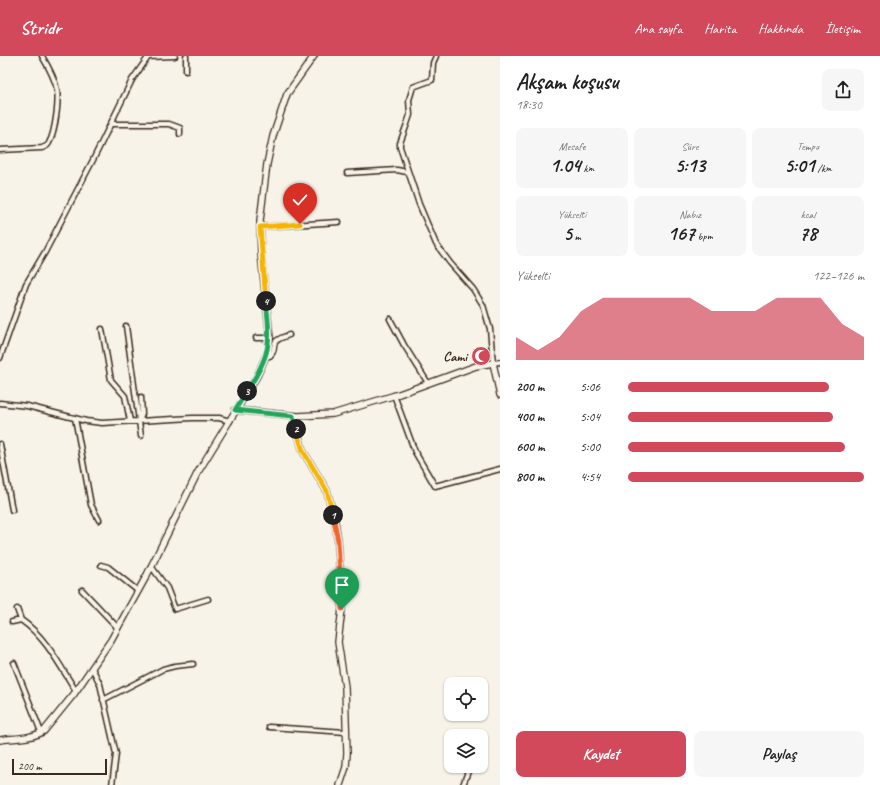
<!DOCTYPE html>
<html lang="tr">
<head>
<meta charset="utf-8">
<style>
  :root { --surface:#fff; --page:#f6f6f6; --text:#222; --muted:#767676; --accent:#d1495b }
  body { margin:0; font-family:Caveat,sans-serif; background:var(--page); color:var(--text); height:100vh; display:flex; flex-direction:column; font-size:15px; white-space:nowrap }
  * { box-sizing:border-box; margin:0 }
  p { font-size:13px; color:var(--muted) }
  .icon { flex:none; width:22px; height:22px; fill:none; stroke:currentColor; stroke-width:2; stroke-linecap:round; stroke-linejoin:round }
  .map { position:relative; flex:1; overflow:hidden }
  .sheet { display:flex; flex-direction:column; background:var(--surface); width:380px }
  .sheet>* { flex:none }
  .tools { position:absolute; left:444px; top:621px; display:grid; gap:8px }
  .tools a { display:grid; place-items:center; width:44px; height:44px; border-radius:8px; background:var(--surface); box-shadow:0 1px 3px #0004; font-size:20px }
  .scale { position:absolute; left:12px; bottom:10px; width:95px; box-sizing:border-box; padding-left:4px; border:2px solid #3b2a1e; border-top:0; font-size:11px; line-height:14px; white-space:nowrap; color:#3b2a1e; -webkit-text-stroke:3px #f7f3e8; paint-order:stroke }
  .pin { position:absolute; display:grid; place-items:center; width:34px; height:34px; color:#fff; margin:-41px -17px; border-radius:50% 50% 50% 0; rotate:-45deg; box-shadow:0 0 4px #0007 }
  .pin .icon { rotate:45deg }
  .km { position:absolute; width:20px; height:20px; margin:-10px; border-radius:50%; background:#222; color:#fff; font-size:11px; line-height:20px; text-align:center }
  .round { display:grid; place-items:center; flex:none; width:42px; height:42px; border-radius:8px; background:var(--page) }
  .head { display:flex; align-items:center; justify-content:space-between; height:68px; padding:0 16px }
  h1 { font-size:22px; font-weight:700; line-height:30px }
  .metrics { display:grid; grid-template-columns:repeat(3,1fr); gap:6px; height:68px; padding:4px 16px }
  .metrics div { display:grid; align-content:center; border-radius:8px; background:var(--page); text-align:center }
  .metrics b { font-size:20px; font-weight:700 }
  .metrics small { font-size:11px; font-weight:400 }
  .metrics p { font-size:11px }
  .chart { height:112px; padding:8px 16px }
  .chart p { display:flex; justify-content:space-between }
  .chart svg { width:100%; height:72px; margin-top:4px; fill:var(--accent); opacity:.7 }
  .primary-button { display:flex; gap:8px; margin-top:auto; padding:8px 16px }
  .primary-button a { flex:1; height:46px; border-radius:8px; background:var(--accent); color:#fff; font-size:16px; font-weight:700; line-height:46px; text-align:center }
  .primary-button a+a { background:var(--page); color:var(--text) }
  ul { padding:0 16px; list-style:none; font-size:13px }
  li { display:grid; grid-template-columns:64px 48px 1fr; align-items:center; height:30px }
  li i { height:10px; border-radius:5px; background:var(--accent) }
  header { display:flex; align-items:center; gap:24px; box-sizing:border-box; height:56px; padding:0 20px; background:var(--accent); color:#fff }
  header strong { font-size:19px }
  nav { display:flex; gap:22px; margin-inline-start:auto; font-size:14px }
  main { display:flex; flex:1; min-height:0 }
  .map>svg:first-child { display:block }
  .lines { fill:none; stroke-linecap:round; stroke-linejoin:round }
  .street-casing { stroke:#3b2a1e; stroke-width:7 }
  .secondary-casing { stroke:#3b2a1e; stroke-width:8 }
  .street { stroke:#f7f3e8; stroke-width:4 }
  .secondary { stroke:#f7f3e8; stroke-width:5.5 }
  .split-1-casing { stroke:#fff; stroke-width:8 }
  .split-2-casing { stroke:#fff; stroke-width:8 }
  .split-3-casing { stroke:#fff; stroke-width:8 }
  .split-4-casing { stroke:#fff; stroke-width:8 }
  .split-5-casing { stroke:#fff; stroke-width:8 }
  .split-1 { stroke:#f0652b; stroke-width:5 }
  .split-2 { stroke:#f5b400; stroke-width:5 }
  .split-3 { stroke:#22a559; stroke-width:5 }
  .split-4 { stroke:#22a559; stroke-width:5 }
  .split-5 { stroke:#f5b400; stroke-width:5 }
  .labels { text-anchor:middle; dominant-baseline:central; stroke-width:3.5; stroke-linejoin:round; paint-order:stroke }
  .poi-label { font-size:14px; font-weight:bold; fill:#3b2a1e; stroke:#f7f3e8; text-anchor:end }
</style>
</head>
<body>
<header>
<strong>Stridr</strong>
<nav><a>Ana sayfa</a><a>Harita</a><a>Hakkında</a><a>İletişim</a></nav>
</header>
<main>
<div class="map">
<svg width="500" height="729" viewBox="0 0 500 729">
  <rect width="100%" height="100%" fill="#f7f3e8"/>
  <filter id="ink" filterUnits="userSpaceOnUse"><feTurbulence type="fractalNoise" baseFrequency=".025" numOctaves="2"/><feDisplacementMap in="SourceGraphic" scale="8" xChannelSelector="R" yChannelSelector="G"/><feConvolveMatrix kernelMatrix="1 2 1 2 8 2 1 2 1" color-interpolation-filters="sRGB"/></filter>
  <g filter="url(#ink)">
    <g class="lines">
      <defs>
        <path id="street" d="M186,0v15
          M436,0l-3,7 -1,17 -19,7 -4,13 1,15 -3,9 -7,19v4l19,57 17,40 14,19 23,26 10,16 7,24 3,34 7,-1
          M148,1l27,-1
          M111,68h58l11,4v6
          M0,94l42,-2c3,-1 6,-2 7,-5 6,-10 10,-41 8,-53 -2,-11 -9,-24 -15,-34
          M347,117l50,-3 10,2
          M260,171l79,-5
          M390,263l14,26 24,38
          M126,270l15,110
          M102,273l9,51 14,16 5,25
          M256,282h14
          M266,300h4c10,-11 -5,-13 19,-21
          M0,302l26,-74 19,-32 48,-92 39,-80 17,-24
          M394,339l21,57 20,34 65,-17
          M0,347l27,3 59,15 16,2 90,-5h27l11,3
          M75,362l16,87 8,15
          M140,363l2,-5 -1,-17
          M0,388l12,66
          M101,509l7,2 30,24
          M151,510l16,22 8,21 33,-10
          M82,534l36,38
          M17,553l4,11
          M12,566l9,-2c25,17 39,46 55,71
          M14,607l27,69
          M92,612l8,16 16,70 -4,31
          M103,644l60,-31 12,-3 18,-2
          M269,671l77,5
          M463,729l7,-19"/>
        <path id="secondary" d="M235,354l63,6 35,-2 66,-20 77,-28 17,-3 7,32
          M293,360l10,35 24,40 8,31 3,19 4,68 -4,33 7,45 2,66 -1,14 -6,18
          M0,684c14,-2 31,-1 44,-9l30,-37 37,-54 36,-65 51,-103 59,-96 11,-25 2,-13 -9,-84 -1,-33 7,-57 6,-28 14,-42 27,-38"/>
      </defs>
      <use href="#street" class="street-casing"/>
      <use href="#secondary" class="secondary-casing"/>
      <use href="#street" class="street"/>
      <use href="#secondary" class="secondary"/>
    </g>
  </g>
  <g class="lines" filter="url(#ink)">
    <defs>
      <path id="split-1" d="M333,459l5,26 4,68"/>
      <path id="split-2" d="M296,373l7,22 24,40 6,24"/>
      <path id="split-3" d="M247,335l-12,19 58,6 3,13"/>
      <path id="split-4" d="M247,335c24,-37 24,-48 19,-90"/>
      <path id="split-5" d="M266,245l-6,-74 40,-3"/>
    </defs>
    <use href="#split-1" class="split-1-casing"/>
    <use href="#split-2" class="split-2-casing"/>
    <use href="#split-3" class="split-3-casing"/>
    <use href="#split-4" class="split-4-casing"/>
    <use href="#split-5" class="split-5-casing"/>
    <use href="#split-1" class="split-1"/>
    <use href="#split-2" class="split-2"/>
    <use href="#split-3" class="split-3"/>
    <use href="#split-4" class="split-4"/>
    <use href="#split-5" class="split-5"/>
  </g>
  <defs>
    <symbol id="mosque-disc" viewBox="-11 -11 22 22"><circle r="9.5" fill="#d1495b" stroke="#f7f3e8"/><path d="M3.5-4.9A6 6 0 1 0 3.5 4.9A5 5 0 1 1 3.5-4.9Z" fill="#fff"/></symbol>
  </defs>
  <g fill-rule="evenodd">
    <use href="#mosque-disc" x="470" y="289" width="22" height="22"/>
  </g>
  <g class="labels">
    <g class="poi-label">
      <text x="467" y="300">Cami</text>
    </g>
  </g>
</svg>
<div class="tools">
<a><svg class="icon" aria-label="locate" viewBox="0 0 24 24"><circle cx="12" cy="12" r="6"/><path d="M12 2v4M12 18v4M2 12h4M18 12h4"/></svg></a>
<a><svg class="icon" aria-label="layers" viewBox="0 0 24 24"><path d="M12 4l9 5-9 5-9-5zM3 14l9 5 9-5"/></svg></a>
</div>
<div class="scale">200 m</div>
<div class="pin" style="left:342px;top:553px;background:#1e9e55"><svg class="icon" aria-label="arrive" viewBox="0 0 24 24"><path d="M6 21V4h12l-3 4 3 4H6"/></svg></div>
<div class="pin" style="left:300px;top:168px;background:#d93025"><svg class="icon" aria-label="check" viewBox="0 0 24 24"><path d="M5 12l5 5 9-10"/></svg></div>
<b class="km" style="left:333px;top:459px">1</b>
<b class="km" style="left:296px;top:373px">2</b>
<b class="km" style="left:247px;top:335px">3</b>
<b class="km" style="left:266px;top:245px">4</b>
</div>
<section class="sheet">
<div class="head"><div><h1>Akşam koşusu</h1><p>18:30</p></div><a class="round"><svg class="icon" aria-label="share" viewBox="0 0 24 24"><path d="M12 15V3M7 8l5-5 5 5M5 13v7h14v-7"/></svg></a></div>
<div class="metrics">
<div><p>Mesafe</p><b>1.04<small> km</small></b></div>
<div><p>Süre</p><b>5:13</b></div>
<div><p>Tempo</p><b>5:01<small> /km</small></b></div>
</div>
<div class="metrics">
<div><p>Yükselti</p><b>5<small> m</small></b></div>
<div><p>Nabız</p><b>167<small> bpm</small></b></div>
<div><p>kcal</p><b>78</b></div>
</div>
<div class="chart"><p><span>Yükselti</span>122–126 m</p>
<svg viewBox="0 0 160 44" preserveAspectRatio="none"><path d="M0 44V30L10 38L20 30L30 14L40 6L50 6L60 6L70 6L80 6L90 14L100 14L110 14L120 6L130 6L140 6L150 22L160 30V44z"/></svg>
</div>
<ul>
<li><b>200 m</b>5:06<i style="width:85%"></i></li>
<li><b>400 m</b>5:04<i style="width:87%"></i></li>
<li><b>600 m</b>5:00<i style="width:92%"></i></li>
<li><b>800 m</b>4:54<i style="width:100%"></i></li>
</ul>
<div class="primary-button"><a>Kaydet</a><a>Paylaş</a></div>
</section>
</main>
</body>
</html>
